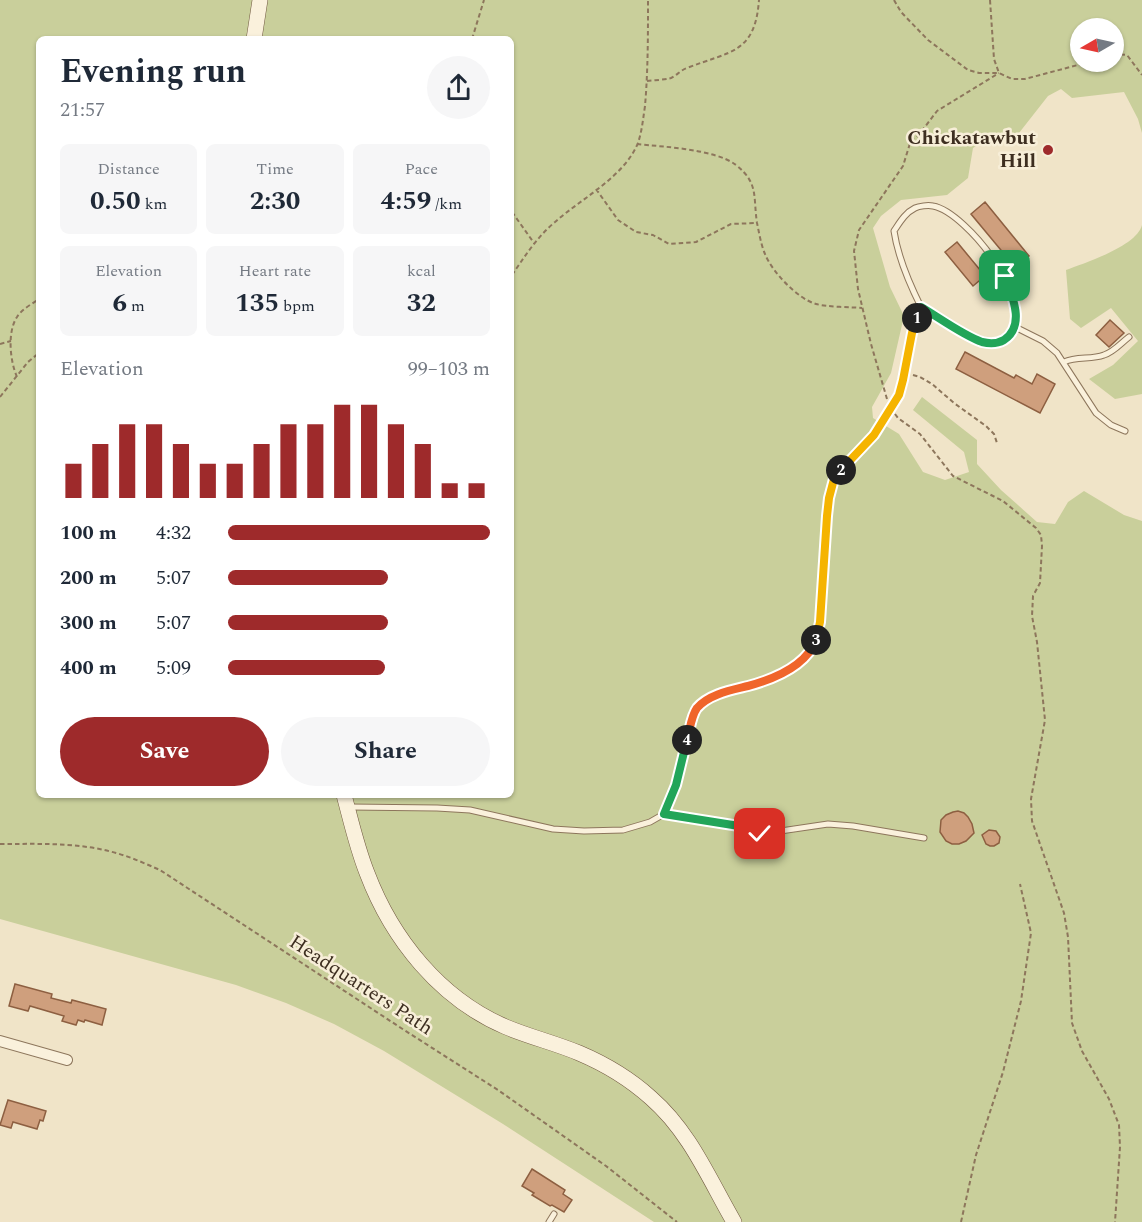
<!DOCTYPE html>
<html lang="en">
<head>
<meta charset="utf-8">
<style>
  :root { --surface:#fff; --page:#f6f6f7; --text:#1f2937; --muted:#747a83; --accent:#9e2a2b }
  body { margin:0; font-family:Spectral,serif; background:var(--page); color:var(--text); height:100vh; display:flex; flex-direction:column; font-size:22px; white-space:nowrap }
  * { box-sizing:border-box; margin:0 }
  p { font-size:20px; color:var(--muted) }
  .icon { flex:none; width:33px; height:33px; fill:none; stroke:currentColor; stroke-width:2; stroke-linecap:round; stroke-linejoin:round }
  .map { position:relative; flex:1; overflow:hidden }
  .side { position:absolute; left:36px; top:36px; width:478px; height:762px; display:flex; flex-direction:column; background:var(--surface); border-radius:9px; box-shadow:0 2px 4px #0004 }
  .side>* { flex:none }
  .needle { width:39px; rotate:261deg }
  .tools { position:absolute; left:1070px; top:18px; display:grid; gap:12px }
  .tools a { display:grid; place-items:center; width:54px; height:54px; border-radius:50%; background:var(--surface); box-shadow:0 2px 4px #0004; font-size:30px }
  .pin { position:absolute; display:grid; place-items:center; width:51px; height:51px; color:#fff; margin:-26px; border-radius:12px; box-shadow:0 3px 9px #0006 }
  .km { position:absolute; width:30px; height:30px; margin:-15px; border-radius:50%; background:#222; color:#fff; font-size:16px; line-height:30px; text-align:center }
  .round { display:grid; place-items:center; flex:none; width:63px; height:63px; border-radius:32px; background:var(--page) }
  .head { display:flex; align-items:center; justify-content:space-between; height:102px; padding:0 24px }
  h1 { font-size:33px; font-weight:700; line-height:45px }
  .metrics { display:grid; grid-template-columns:repeat(3,1fr); gap:9px; height:102px; padding:6px 24px }
  .metrics div { display:grid; align-content:center; border-radius:9px; background:var(--page); text-align:center }
  .metrics b { font-size:26px; font-weight:700 }
  .metrics small { font-size:16px; font-weight:400 }
  .metrics p { font-size:16px }
  .chart { height:168px; padding:12px 24px }
  .chart p { display:flex; justify-content:space-between }
  .chart svg { width:100%; height:108px; margin-top:6px; stroke:var(--accent); stroke-width:6 }
  .primary-button { display:flex; gap:12px; margin-top:auto; padding:12px 24px }
  .primary-button a { flex:1; height:69px; border-radius:36px; background:var(--accent); color:#fff; font-size:24px; font-weight:700; line-height:69px; text-align:center }
  .primary-button a+a { background:var(--page); color:var(--text) }
  ul { padding:0 24px; list-style:none; font-size:20px }
  li { display:grid; grid-template-columns:96px 72px 1fr; align-items:center; height:45px }
  li i { height:15px; border-radius:8px; background:var(--accent) }
  .map>svg:first-child { display:block }
  .green { fill:#c9cf9b; fill-rule:evenodd }
  .building { fill:#cf9f7d; stroke:#8d5f41; stroke-width:1.5 }
  .lines { fill:none; stroke-linecap:round; stroke-linejoin:round }
  .lane-casing { stroke:#8d765c; stroke-width:7 }
  .street-casing { stroke:#8d765c; stroke-width:12 }
  .secondary-casing { stroke:#6f573f; stroke-width:16 }
  .path { stroke:#8d765c; stroke-width:2; stroke-dasharray:4.5 3; stroke-linecap:butt }
  .lane { stroke:#faf1dc; stroke-width:5 }
  .street { stroke:#faf1dc; stroke-width:10 }
  .secondary { stroke:#faf1dc; stroke-width:15 }
  .split-1-casing { stroke:#fff; stroke-width:12 }
  .split-2-casing { stroke:#fff; stroke-width:12 }
  .split-3-casing { stroke:#fff; stroke-width:12 }
  .split-4-casing { stroke:#fff; stroke-width:12 }
  .split-5-casing { stroke:#fff; stroke-width:12 }
  .split-1 { stroke:#22a559; stroke-width:8 }
  .split-2 { stroke:#f5b400; stroke-width:8 }
  .split-3 { stroke:#f5b400; stroke-width:8 }
  .split-4 { stroke:#f0652b; stroke-width:8 }
  .split-5 { stroke:#22a559; stroke-width:8 }
  .poi-dot { fill:#9e2a2b; stroke:#f7eed8; stroke-width:2 }
  .labels { text-anchor:middle; dominant-baseline:central; stroke-width:5; stroke-linejoin:round; paint-order:stroke }
  .poi-label { font-size:20px; font-weight:bold; fill:#3d2e20; stroke:#f7eed8; text-anchor:end }
  .street-label { font-size:20px; fill:#3d2e20; stroke:#f7eed8 }
</style>
</head>
<body>
<div class="map">
<svg width="1142" height="1222" viewBox="0 0 1142 1222">
  <rect width="100%" height="100%" fill="#f0e4c8"/>
  <path class="green" d="M0,0h1142v133l-4,-14 -14,-27 -52,6 -11,-9 -13,7 -29,37 -26,2 -20,13 -5,30 -21,17 -46,5 -20,16 -8,12 17,59 14,29 -13,57 -19,34 1,11 26,16 24,38 22,8 24,-8 -5,-20 -51,-42 9,-13 55,43v24l24,26 36,32 18,2 13,-22 16,-11 40,24 18,6v701h-488l-151,-98 -119,-73 -50,-27 -48,-21 -50,-18 -236,-66zM1080,28h33v34h-33zM39,39h473v756h-473z
    M1142,225v169l-27,5 -26,-20 24,-14 25,-24 -27,-33 -30,20 -11,-9 -4,-49c19,-7 71,-24 76,-45z"/>
  <path class="building" d="M985,202l44,54 -14,11 -44,-53z
    M957,242l28,34 -12,10 -28,-34z
    M1110,320l14,13 -15,14 -13,-12z
    M965,352l49,26 2,-3 16,9 5,-10 18,10 -15,29 -84,-44z
    M953,812l5,-1 6,2 4,4 4,7 2,9 -8,8 -7,3h-7l-6,-3 -6,-9 1,-12 5,-5z
    M989,830l7,1 4,6 -1,6 -5,3h-4l-4,-2 -4,-9z
    M15,984l37,10 -1,4 20,5 1,-3 34,9 -4,16 -17,-5 -1,2 -6,-2 -2,5 -14,-4 2,-5 -34,-10 -2,5 -19,-5z
    M8,1100l38,11 -3,10 -3,-1 -3,9 -24,-7 -2,6 -11,-3z
    M532,1169l33,21 -2,4 9,6 -8,12 -12,-7 -2,1 -18,-11 2,-2 -12,-7z"/>
  <g class="lines">
    <defs>
      <path id="lane" d="M1015,327l28,14 14,12 39,60 15,12 14,6
        M1064,362c13,-6 27,-2 40,-7 10,-3 17,-12 25,-18
        M350,807l87,1 33,2 83,19 31,2 39,-1 27,-8 14,-8 75,12 21,8 68,-10 25,2 71,12
        M664,814l12,-29 16,-65 6,-12 10,-8 7,-3 48,-16 37,-18 5,-4 8,-11 6,-15 1,-10 7,-107 5,-31 2,-6 9,-11 31,-33 25,-40 5,-15 8,-47 9,-26c16,9 52,35 68,37 7,0 12,-2 17,-6 37,-29 -39,-126 -73,-132 -5,-1 -14,0 -18,2 -10,5 -15,14 -21,23 4,27 15,52 27,76
        M549,1222l5,-8"/>
      <path id="street" d="M0,1041l67,19"/>
      <path id="secondary" d="M254,39l6,-39
        M344,795c7,26 13,53 23,78 25,66 73,126 139,154 24,10 49,16 73,26 26,11 51,26 72,45 39,34 58,81 83,124"/>
    </defs>
    <use href="#lane" class="lane-casing"/>
    <use href="#street" class="street-casing"/>
    <use href="#secondary" class="secondary-casing"/>
    <path class="path" d="M894,0l7,12 27,28 40,30 11,3h18
      M990,0l4,59 5,14 13,6h13l64,-17
      M472,39l12,-39
      M1113,54l14,1 15,20
      M647,81c8,-1 17,-1 24,-3 6,-3 10,-8 16,-10 43,-17 68,-14 72,-68
      M637,144c27,3 78,5 99,21 23,18 17,32 21,58 2,9 4,22 8,31 7,18 33,45 51,50 11,3 34,3 46,4
      M596,189l22,31 18,12 17,3 16,9 27,-2 35,-18 26,-1
      M512,212l22,31
      M512,275c13,-19 25,-38 43,-53 27,-24 69,-45 83,-79 4,-12 5,-24 7,-37 3,-35 3,-71 3,-106
      M0,344l11,-3
      M913,375l7,2 12,7 22,19 32,23 8,8 3,9
      M17,377c-7,-16 -10,-45 0,-60 5,-8 15,-13 22,-18
      M0,397l28,-35 11,-9
      M887,399l-16,-55 -13,-55 -4,-38 5,-21 44,-64 8,-26 7,-4 19,-25 62,-38
      M895,414l3,4 22,16 33,42 50,25 33,27 5,7 1,11 -2,37 -7,13 -1,20 5,26 8,78 -14,79 1,22 32,92 4,24 4,86 10,28 27,48 10,26 1,22 -5,75
      M0,844c39,0 78,-2 116,9 15,4 30,11 44,17l241,158 97,62 108,76 71,56
      M961,1222l15,-67 27,-83 18,-71 10,-68 -11,-49"/>
    <use href="#lane" class="lane"/>
    <use href="#street" class="street"/>
    <use href="#secondary" class="secondary"/>
  </g>
  <g class="lines">
    <defs>
      <path id="split-1" d="M917,318l4,-11c17,10 43,29 61,35 8,2 15,2 22,-2 22,-15 8,-44 1,-64"/>
      <path id="split-2" d="M841,470l33,-35 25,-40 4,-15 9,-47 5,-15"/>
      <path id="split-3" d="M816,640l4,-18 7,-106 2,-18 5,-19 7,-9"/>
      <path id="split-4" d="M687,740c3,-10 4,-24 10,-32 12,-14 35,-18 51,-22 26,-7 58,-20 68,-46"/>
      <path id="split-5" d="M687,740l-11,45 -12,29 75,12 21,8"/>
    </defs>
    <use href="#split-1" class="split-1-casing"/>
    <use href="#split-2" class="split-2-casing"/>
    <use href="#split-3" class="split-3-casing"/>
    <use href="#split-4" class="split-4-casing"/>
    <use href="#split-5" class="split-5-casing"/>
    <use href="#split-1" class="split-1"/>
    <use href="#split-2" class="split-2"/>
    <use href="#split-3" class="split-3"/>
    <use href="#split-4" class="split-4"/>
    <use href="#split-5" class="split-5"/>
  </g>
  <circle class="poi-dot" cx="1048" cy="150" r="6"/>
  <g class="labels">
    <g class="poi-label">
      <text x="1036" y="138">Chickatawbut<tspan x="1036" dy="23">Hill</tspan></text>
    </g>
    <g class="street-label">
      <text transform="translate(361 985) rotate(33)">Headquarters Path</text>
    </g>
  </g>
</svg>
<div class="tools">
<a><svg class="needle" viewBox="-14 -14 28 28"><path d="M0-13l5 13h-10z" fill="#e53935"/><path d="M0 13l5-13h-10z" fill="#747a83"/></svg></a>
</div>
<div class="pin" style="left:1005px;top:276px;background:#1e9e55"><svg class="icon" aria-label="arrive" viewBox="0 0 24 24"><path d="M6 21V4h12l-3 4 3 4H6"/></svg></div>
<div class="pin" style="left:760px;top:834px;background:#d93025"><svg class="icon" aria-label="check" viewBox="0 0 24 24"><path d="M5 12l5 5 9-10"/></svg></div>
<b class="km" style="left:917px;top:318px">1</b>
<b class="km" style="left:841px;top:470px">2</b>
<b class="km" style="left:816px;top:640px">3</b>
<b class="km" style="left:687px;top:740px">4</b>
<section class="side">
<div class="head"><div><h1>Evening run</h1><p>21:57</p></div><a class="round"><svg class="icon" aria-label="share" viewBox="0 0 24 24"><path d="M12 15V3M7 8l5-5 5 5M5 13v7h14v-7"/></svg></a></div>
<div class="metrics">
<div><p>Distance</p><b>0.50<small> km</small></b></div>
<div><p>Time</p><b>2:30</b></div>
<div><p>Pace</p><b>4:59<small> /km</small></b></div>
</div>
<div class="metrics">
<div><p>Elevation</p><b>6<small> m</small></b></div>
<div><p>Heart rate</p><b>135<small> bpm</small></b></div>
<div><p>kcal</p><b>32</b></div>
</div>
<div class="chart"><p><span>Elevation</span>99–103 m</p>
<svg viewBox="0 0 160 44" preserveAspectRatio="none"><path d="M5 44V30M15 44V22M25 44V14M35 44V14M45 44V22M55 44V30M65 44V30M75 44V22M85 44V14M95 44V14M105 44V6M115 44V6M125 44V14M135 44V22M145 44V38M155 44V38"/></svg>
</div>
<ul>
<li><b>100 m</b>4:32<i style="width:100%"></i></li>
<li><b>200 m</b>5:07<i style="width:61%"></i></li>
<li><b>300 m</b>5:07<i style="width:61%"></i></li>
<li><b>400 m</b>5:09<i style="width:60%"></i></li>
</ul>
<div class="primary-button"><a>Save</a><a>Share</a></div>
</section>
</div>
</body>
</html>
